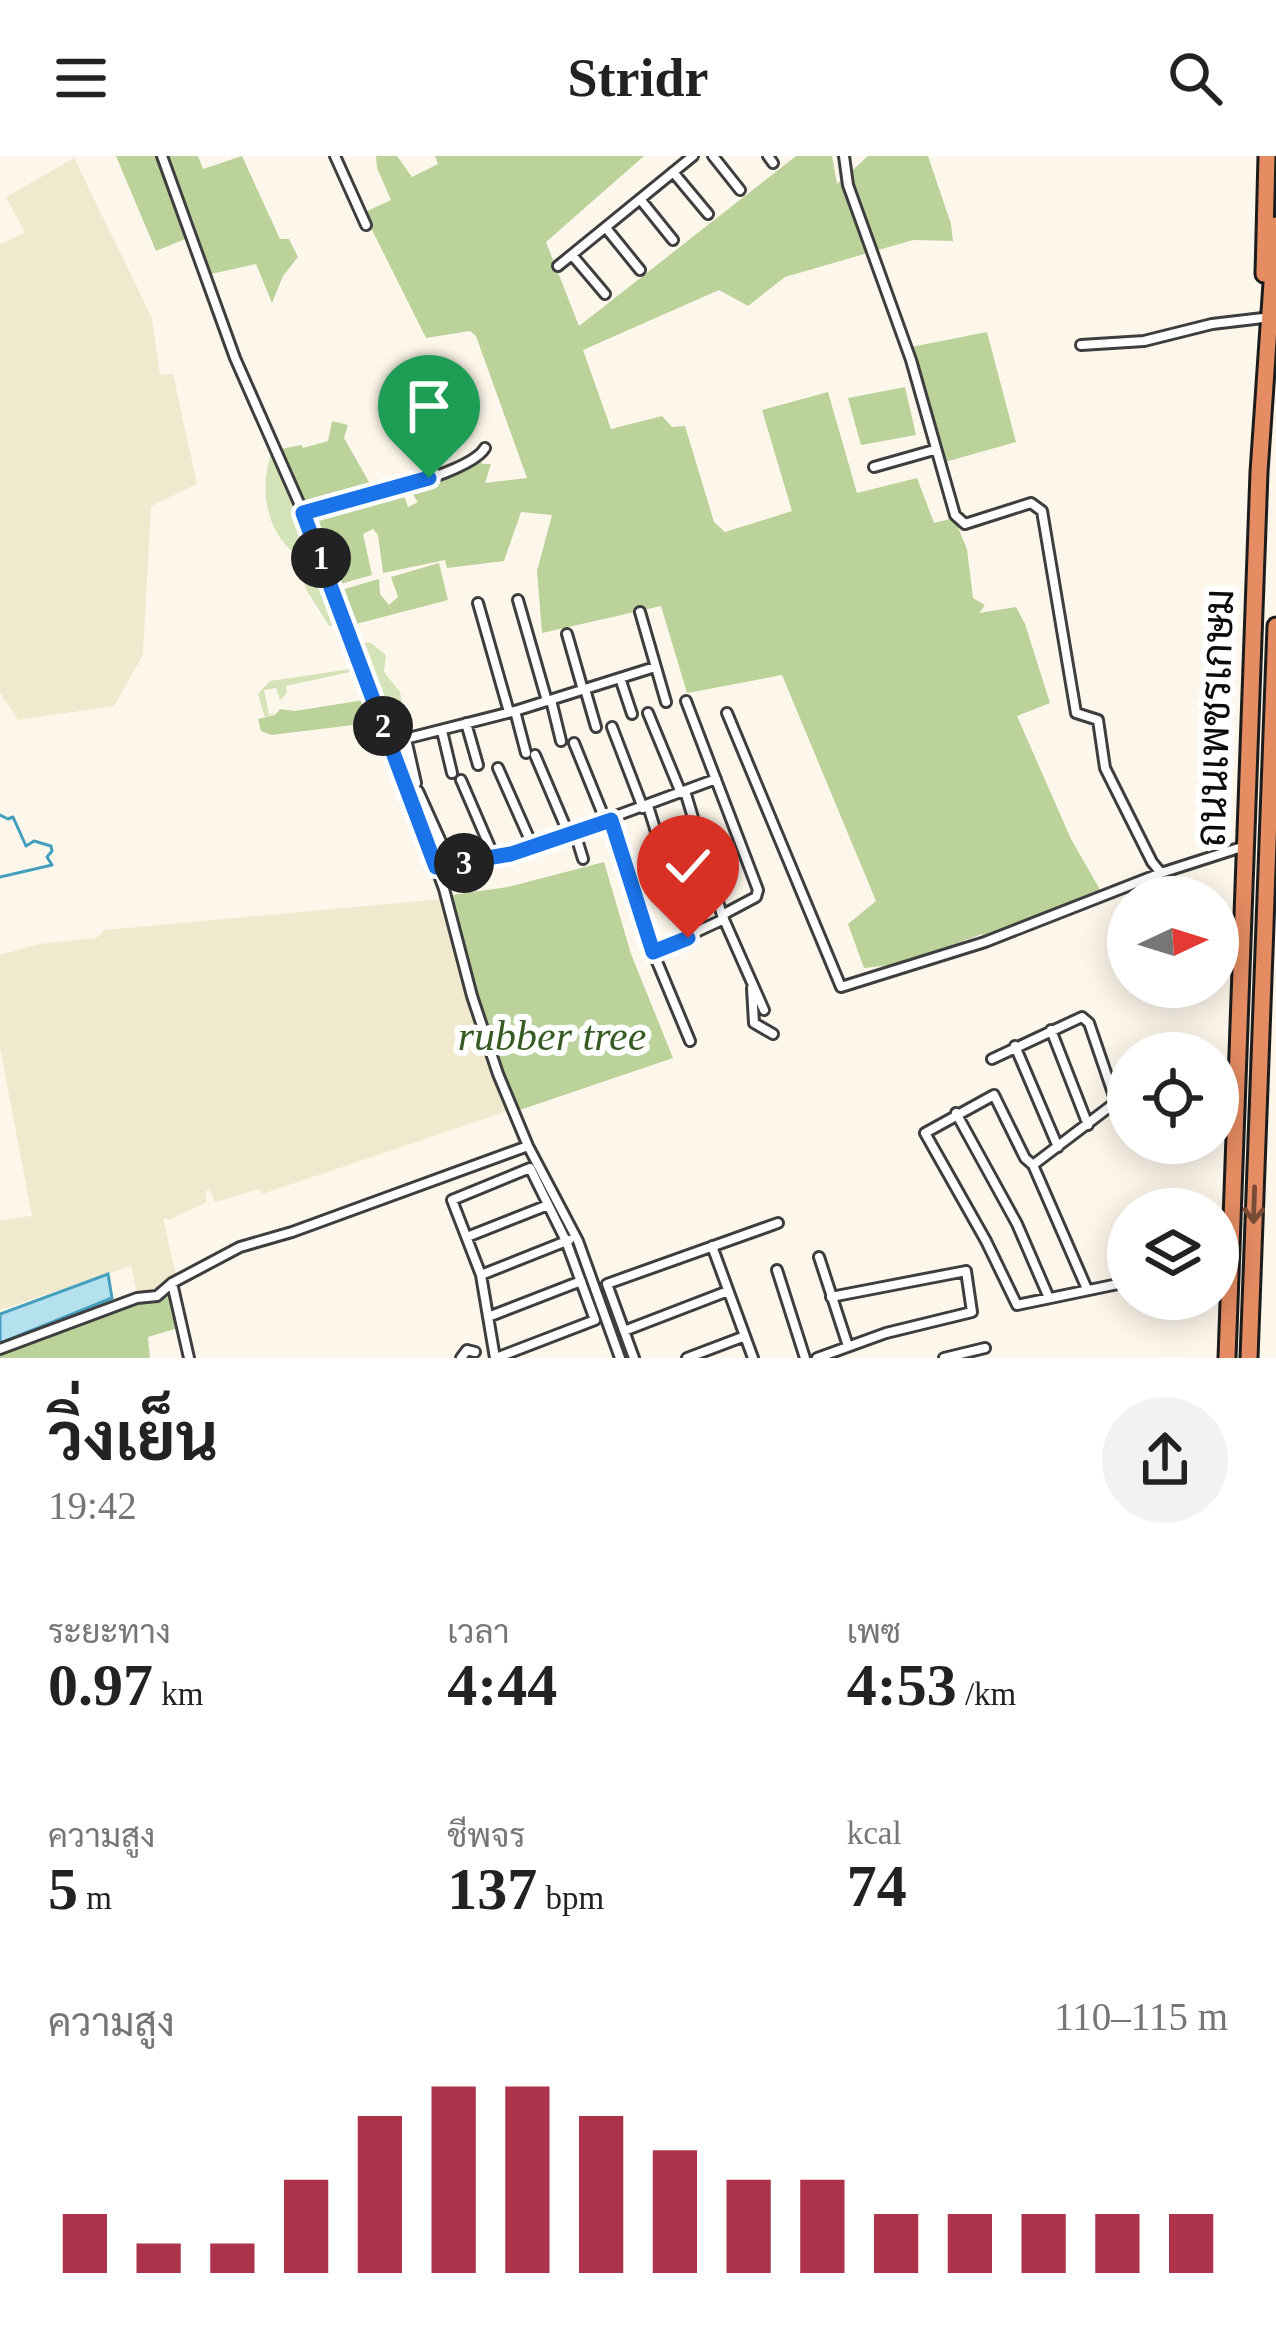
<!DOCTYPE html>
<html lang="th">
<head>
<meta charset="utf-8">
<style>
  :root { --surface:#fff; --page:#f2f2f2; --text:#222; --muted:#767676; --accent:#ac3349 }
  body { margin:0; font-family:"Times New Roman",Sarabun,serif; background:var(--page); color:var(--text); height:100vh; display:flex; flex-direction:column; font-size:45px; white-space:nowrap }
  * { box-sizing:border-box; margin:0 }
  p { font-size:39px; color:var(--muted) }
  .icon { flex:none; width:66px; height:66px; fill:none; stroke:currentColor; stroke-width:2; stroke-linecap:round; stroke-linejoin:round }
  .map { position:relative; height:1202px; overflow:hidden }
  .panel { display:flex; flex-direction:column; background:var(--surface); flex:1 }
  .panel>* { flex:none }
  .needle { width:78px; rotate:86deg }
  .fabs { position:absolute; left:1107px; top:720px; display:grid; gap:24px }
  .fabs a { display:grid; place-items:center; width:132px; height:132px; border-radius:50%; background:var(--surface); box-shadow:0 6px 30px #0003; font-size:60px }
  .pin { position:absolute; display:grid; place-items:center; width:102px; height:102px; color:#fff; margin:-123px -51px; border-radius:50% 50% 50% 0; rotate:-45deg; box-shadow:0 0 12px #0007 }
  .pin .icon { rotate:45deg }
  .km { position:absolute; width:60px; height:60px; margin:-30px; border-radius:50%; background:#222; color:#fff; font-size:33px; line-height:60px; text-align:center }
  .round { display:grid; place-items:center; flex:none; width:126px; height:126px; border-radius:63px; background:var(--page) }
  .head { display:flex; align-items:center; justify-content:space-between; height:204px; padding:0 48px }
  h1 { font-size:66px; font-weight:700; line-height:90px }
  .figures { display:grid; grid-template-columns:repeat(3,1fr); gap:18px; height:204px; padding:12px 48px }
  .figures div { display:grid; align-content:center }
  .figures b { font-size:60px; font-weight:700 }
  .figures small { font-size:33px; font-weight:400 }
  .figures p { font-size:33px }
  .chart { height:336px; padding:24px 48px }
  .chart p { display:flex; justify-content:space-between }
  .chart svg { width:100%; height:216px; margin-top:12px; stroke:var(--accent); stroke-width:6 }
  header { display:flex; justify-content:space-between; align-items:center; height:156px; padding:0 48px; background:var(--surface); font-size:54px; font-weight:700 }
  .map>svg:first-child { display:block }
  .farmland { fill:#f0e9ce }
  .green { fill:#d5e3b9 }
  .forest { fill:#bbd29a }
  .water { fill:#b5e1ef; stroke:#449ebe; stroke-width:3 }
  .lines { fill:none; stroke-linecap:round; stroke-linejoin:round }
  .stream { stroke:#449ebe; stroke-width:3 }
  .minor-casing { stroke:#3e3e3e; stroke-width:14 }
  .highway-casing { stroke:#1c1c1c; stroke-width:21 }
  .minor { stroke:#fff; stroke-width:8 }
  .highway { stroke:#e58c62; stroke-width:15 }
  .oneway { stroke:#784c36 }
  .route-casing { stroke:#fff; stroke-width:24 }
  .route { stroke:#1a73e8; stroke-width:15 }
  .labels { text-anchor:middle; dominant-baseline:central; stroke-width:12; stroke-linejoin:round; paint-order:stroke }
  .street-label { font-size:42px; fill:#0b0b0b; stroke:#fff }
  .park-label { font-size:42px; font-style:italic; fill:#365b23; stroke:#fff }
</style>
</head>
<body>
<header><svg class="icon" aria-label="menu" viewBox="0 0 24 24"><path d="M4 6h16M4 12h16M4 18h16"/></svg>Stridr<svg class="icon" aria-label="search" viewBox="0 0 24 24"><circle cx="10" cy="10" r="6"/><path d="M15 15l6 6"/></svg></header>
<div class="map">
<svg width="1276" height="1202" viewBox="0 0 1276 1202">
  <rect width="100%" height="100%" fill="#fdf7eb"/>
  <path class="farmland" d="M74,2l78,160 8,57 13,-1 24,110 -46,22 -8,149 -29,51 -96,14 -18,-27v-449l25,-11 -19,-36z
    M442,743l31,114 35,98 -246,83 -3,-5 -44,13 -5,-12 -5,1 2,11 -38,18 -6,-2 13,57 -21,16 -18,2 -6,-27 -131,44v-90l32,-4 -32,-168v-93l39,-11 57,-6 9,-8z"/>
  <path class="green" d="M271,298l31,66 58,150 -74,16 1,7 -7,7 -4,-12 -12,2 5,24 8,-1 -12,4 -7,-23 12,-13 80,-12 -12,-43h-9l-23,-37 -9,-34c-31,-22 -38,-66 -26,-101z
    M360,486l11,1 15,12 -2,17 16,20 3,15 -16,15z"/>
  <path class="forest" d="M116,0h82l5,13 39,-13 38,83h9l9,18 -15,19 -11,27 -16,-39 -45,10 -20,-59 -8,2 7,20 -34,14z
    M376,0h21l15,21 26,-13 -3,-8h209l-98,86 33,84 217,-170h36l5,28 31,-28h60l23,68 2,17 -40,-1 -128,37 -37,29 -29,-16 -136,60 28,79 51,-13 10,11 13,-1 29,96 11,10 67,-21 -30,-101 66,-18 29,101 60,-15 17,45 20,-5 13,31 6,49 12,7 -6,8 37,-6 9,17 25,79 -33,13 54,123 28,49v12l-114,40 -3,-6 -81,30 -37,4 -16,-44 28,-23 -94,-226 -95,18 -26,-87 -119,27 -5,-62 15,-56 -31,-3 -17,49 -57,7 -2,-8 -62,13 -5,-38 -5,-6 -10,5 9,41 -32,9 -30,-69 24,1 15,-15 52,-13 7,19 10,-5 -9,-13 54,-17 -3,-10 19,-7 3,9h9l-6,19 42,-5 -51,-142 -6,-5 -44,7 -56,-112 -5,-14 26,-12 -14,-32z
    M987,176l29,110 -78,22 -32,-116z
    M905,231l11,48 -55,10 -13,-47z
    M332,265l16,4 -4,13 25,44 9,6 -72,17 -25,-56 20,-4 2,3 25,-7z
    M439,407l9,37 -92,24 -15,-34 38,-11 1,15 9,11 9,-8 -7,-20z
    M370,543l8,23 -107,13 -10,-4 -3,-12 17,-4 5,-6 15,2z
    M604,706l27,92 42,104 -156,53 -42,-119 -23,-97 56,-8z
    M171,1139l7,33 -30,9 2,21h-150v-4l138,-51z"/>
  <path class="water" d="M108,1118l4,24 -112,45v-29z"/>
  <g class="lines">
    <path class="stream" d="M0,659l8,4 5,-2 13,29 8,-5 17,5 1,5 -5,6 5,8 -52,12"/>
    <defs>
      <path id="minor" d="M162,0l73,202 68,154 62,161 79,216 28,107 26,78 30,72 50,95 42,117
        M335,0l31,69
        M713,0l27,34
        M768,0l5,7
        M844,0l4,29 63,175 44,155 10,9 66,-21 11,8 34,202 22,7 7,48 47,94 9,11
        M673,16l35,42
        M640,43l33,41
        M606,72l34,42
        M572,99l33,39
        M558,110l135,-110
        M1081,189l63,-4 68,-17 51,-6
        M874,311l60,-17
        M303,357c37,-10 166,-37 182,-65
        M518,444l29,101
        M478,447l31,109
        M640,456l26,90
        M567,478l16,56
        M620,522l12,36
        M585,533l11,38
        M551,544l10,41
        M686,545l72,189 -2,7 -34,18
        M515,555l11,42
        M648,557l33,80
        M727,557l114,274 144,-45 176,-69 84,-27
        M466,567l12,42
        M612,571l31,81
        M442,575l10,42
        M406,583l10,44
        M389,587l126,-32 140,-44
        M574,587l32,79
        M535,599l34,80
        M498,612l35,79
        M461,624l34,79
        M418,635l23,51 15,21
        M685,635l37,124 42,95
        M648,650l41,132
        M611,665l42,131 37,89
        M575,677l8,26
        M436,711l74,-12 206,-76
        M653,796l71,-33
        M752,832l2,35 19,11
        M1051,874l37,95
        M1015,890l43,101
        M992,903l90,-42 7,6 27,79 -83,63
        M956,957l61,111 32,74
        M467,1081l81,-32
        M712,1090l41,112
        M819,1101l29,89
        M777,1114l28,88
        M481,1119l88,-35
        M172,1127l17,75
        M1087,1133l-54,-124 -8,-7 -31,-63 -69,38 61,108 31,64 101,-21 10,-4
        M488,1161l93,-36
        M624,1175l104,-40
        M0,1193l137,-51 20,-2 15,-13 68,-36 52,-15 236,-86
        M461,1202l6,-8 8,2
        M495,1202l-14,-83 -29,-75 78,-32 36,73 29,79 -99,38
        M634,1202l-27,-74 171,-61
        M687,1202l58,-22
        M817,1202l69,-25 86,-21 -6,-41 -135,26
        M944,1202l41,-10"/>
      <path id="highway" d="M1264,118l3,-118
        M1227,1202l32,-886 17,-247
        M1249,1202l27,-732"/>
    </defs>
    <use href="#minor" class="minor-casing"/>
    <use href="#highway" class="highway-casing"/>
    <use href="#minor" class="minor"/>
    <use href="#highway" class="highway"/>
  </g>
  <defs><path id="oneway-shaft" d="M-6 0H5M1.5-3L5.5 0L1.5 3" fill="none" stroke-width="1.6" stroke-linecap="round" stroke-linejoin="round" transform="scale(3)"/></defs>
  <use class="oneway" href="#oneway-shaft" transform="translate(1254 1049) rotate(92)"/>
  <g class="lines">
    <defs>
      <path id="route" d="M429,322l-126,35 133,354 75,-13 100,-34 42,132 35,-14"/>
    </defs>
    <use href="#route" class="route-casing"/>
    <use href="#route" class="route"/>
  </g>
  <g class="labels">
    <g class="street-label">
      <text transform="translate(1215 562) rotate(-88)">ถนนเพชรเกษม</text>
    </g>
    <g class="park-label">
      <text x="552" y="880">rubber tree</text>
    </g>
  </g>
</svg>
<div class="fabs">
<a><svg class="needle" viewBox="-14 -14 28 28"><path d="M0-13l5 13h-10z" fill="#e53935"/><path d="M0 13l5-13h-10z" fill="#767676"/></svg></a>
<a><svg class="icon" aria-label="locate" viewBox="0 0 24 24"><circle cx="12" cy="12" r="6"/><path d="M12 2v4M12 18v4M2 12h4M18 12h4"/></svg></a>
<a><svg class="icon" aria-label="layers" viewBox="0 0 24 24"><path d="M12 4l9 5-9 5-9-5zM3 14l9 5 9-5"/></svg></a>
</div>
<div class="pin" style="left:429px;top:322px;background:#1e9e55"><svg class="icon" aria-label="arrive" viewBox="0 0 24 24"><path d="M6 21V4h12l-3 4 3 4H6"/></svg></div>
<div class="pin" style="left:688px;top:782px;background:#d93025"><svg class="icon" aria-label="check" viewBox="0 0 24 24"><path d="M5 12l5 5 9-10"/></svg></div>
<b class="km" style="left:321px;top:402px">1</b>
<b class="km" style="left:383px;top:570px">2</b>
<b class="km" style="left:464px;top:707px">3</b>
</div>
<section class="panel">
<div class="head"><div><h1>วิ่งเย็น</h1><p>19:42</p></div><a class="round"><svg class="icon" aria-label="share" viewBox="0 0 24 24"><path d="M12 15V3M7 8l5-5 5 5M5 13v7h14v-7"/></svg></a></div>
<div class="figures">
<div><p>ระยะทาง</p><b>0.97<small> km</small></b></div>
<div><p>เวลา</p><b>4:44</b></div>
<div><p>เพซ</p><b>4:53<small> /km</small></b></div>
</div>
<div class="figures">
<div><p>ความสูง</p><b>5<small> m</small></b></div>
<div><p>ชีพจร</p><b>137<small> bpm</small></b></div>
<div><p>kcal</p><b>74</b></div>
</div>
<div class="chart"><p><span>ความสูง</span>110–115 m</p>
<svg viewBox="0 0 160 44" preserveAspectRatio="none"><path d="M5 44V32M15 44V38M25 44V38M35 44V25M45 44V12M55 44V6M65 44V6M75 44V12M85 44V19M95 44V25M105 44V25M115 44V32M125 44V32M135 44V32M145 44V32M155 44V32"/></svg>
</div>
</section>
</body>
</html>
